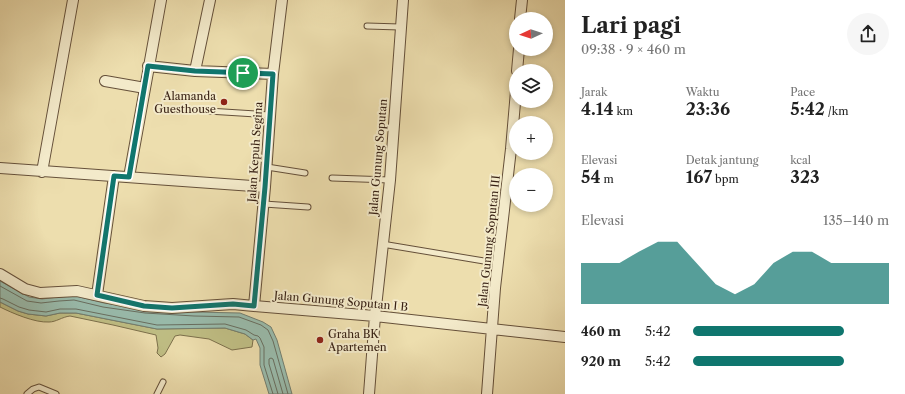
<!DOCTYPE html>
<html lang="id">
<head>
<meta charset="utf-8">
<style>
  :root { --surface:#fff; --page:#f6f6f6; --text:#222; --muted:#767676; --accent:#0f766e }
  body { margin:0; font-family:"Libre Caslon Text",serif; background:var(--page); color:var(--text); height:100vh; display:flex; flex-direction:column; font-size:15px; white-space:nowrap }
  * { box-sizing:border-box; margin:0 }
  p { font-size:13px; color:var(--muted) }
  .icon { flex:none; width:22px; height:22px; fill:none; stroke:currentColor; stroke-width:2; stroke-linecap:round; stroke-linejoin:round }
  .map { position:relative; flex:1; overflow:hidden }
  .drawer { display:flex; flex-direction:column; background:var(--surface); width:340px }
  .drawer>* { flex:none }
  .needle { width:26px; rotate:267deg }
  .fabs { position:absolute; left:509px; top:12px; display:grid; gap:8px }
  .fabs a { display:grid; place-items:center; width:44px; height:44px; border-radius:50%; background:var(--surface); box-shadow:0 2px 6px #0003; font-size:20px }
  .pin { position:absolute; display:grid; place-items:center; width:34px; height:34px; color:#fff; margin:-17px; border:2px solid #fff; border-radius:50%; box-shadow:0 1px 4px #0007 }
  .round { display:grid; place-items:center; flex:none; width:42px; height:42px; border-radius:21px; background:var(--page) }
  .headline { display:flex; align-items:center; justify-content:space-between; height:68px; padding:0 16px }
  h1 { font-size:22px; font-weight:700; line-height:30px }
  .stats { display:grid; grid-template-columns:repeat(3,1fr); gap:6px; height:68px; padding:4px 16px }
  .stats div { display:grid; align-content:center }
  .stats b { font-size:17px; font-weight:700 }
  .stats small { font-size:11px; font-weight:400 }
  .stats p { font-size:11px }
  .chart { height:112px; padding:8px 16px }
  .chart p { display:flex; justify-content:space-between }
  .chart svg { width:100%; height:72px; margin-top:4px; fill:var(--accent); opacity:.7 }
  ul { padding:0 16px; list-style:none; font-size:13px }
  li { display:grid; grid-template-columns:64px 48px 1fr; align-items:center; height:30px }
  li i { height:10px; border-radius:5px; background:var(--accent) }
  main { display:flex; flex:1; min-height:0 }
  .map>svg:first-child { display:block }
  .green { fill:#c0bf85; stroke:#7c704c }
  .water { fill:#99bcad; stroke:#727e70 }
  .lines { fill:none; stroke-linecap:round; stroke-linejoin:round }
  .shore { stroke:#686e60; stroke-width:1 }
  .service-casing { stroke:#65503a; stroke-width:7 }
  .minor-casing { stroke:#65503a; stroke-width:12 }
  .service { stroke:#f3eaca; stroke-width:5 }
  .minor { stroke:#f3eaca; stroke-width:10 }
  .route-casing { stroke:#fff; stroke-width:8 }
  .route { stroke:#0f766e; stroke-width:5 }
  .poi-dot { fill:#8f2418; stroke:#f3eaca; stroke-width:1.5 }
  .labels { text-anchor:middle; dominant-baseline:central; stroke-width:4; stroke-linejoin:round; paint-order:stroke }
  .poi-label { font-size:11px; fill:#382114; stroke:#f3eaca; text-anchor:end }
  .street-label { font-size:11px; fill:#382114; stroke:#f3eaca }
</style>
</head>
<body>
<main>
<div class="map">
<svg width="565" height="394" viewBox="0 0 565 394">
  <rect width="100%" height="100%" fill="#eddeae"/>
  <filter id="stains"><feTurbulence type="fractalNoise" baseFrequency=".005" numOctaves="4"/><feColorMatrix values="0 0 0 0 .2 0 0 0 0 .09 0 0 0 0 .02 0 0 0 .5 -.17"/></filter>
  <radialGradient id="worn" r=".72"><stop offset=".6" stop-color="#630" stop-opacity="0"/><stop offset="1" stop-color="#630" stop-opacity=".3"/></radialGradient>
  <path class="green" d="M0,302l18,9 10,3 18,2 14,-3h16l81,16 68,-1 20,6 8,6 -1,7 -20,3 -23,-11 -29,-4 -5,1 -10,18 -4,3 -4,-4 1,-5 -2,-13 -43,-10 -43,-9c-8,1 -14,6 -21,6 -14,1 -37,-9 -49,-15z"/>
  <path class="water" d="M0,281l29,16 13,2 16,-2 17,-1 29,7 41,6 49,3 46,1 23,9 8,5 6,13 15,54h-23l-9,-29v-17l-4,-9 -3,1 -8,-6 -20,-6 -68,1 -81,-16h-16l-14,3 -18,-2 -10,-3 -18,-9z"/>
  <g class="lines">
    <path class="shore" d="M0,286l27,15 14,2 18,-2 15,-1 29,7 42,6 49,3 45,1 22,8 7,5 5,11 15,53
      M0,298l3,1 16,8 10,3 17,2 14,-3h16l81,16 68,-1 21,6 8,5 4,1 2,2 4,9v18l9,29
      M278,394l-9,-30v-5l2,-1 2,1 10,35"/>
    <defs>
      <path id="service" d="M367,26l33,1
        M208,111l62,4
        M267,167l38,6
        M332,178l58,2
        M264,204l44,3
        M382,244l102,17
        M27,394l6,-5 6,-2 17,7
        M157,394l6,-12"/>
      <path id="minor" d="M520,19l2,-19
        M148,66l47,5 78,3
        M195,71l15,-71
        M517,71l2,-22
        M105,81l40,7
        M0,168l265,19
        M42,172l31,-172
        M129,177l32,-177
        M0,274l25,15 15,4 37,-2 67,15 28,2 61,-4 21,2 121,10 190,21
        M97,295l17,-119
        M254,306l11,-119 8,-113 9,-74
        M369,394l6,-78 15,-136 13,-180
        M487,394l8,-106 16,-139 5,-58"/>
    </defs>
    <use href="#service" class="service-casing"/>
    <use href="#minor" class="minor-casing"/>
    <use href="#service" class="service"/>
    <use href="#minor" class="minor"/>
  </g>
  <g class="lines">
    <defs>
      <path id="route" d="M148,66l47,5 78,3 -8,113 -11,119 -21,-2 -61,4 -28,-2 -47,-11 17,-119 15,1z"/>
    </defs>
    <use href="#route" class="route-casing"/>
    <use href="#route" class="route"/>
  </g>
  <g class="poi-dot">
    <circle cx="224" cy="102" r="4"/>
    <circle cx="320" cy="340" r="4"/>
  </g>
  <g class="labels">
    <g class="poi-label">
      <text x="216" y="96">Alamanda<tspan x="216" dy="13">Guesthouse</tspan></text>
      <text x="328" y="334" text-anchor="start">Graha BK<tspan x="328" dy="13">Apartemen</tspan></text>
    </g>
    <g class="street-label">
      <text transform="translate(255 152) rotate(-86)">Jalan Kepuh Segina</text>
      <text transform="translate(378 157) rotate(-85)">Jalan Gunung Soputan</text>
      <text transform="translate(489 241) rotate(-84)">Jalan Gunung Soputan III</text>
      <text transform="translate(341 301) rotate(5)">Jalan Gunung Soputan I B</text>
    </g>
  </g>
  <rect width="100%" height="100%" filter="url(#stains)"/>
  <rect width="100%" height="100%" fill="url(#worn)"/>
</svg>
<div class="fabs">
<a><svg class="needle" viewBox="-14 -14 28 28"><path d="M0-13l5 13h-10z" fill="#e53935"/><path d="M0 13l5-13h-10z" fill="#767676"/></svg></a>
<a><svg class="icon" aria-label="layers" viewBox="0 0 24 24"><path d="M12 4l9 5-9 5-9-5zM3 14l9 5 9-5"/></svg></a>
<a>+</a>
<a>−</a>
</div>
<div class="pin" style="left:243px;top:73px;background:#1e9e55"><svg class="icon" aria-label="arrive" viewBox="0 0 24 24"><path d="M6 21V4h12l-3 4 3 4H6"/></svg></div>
</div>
<section class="drawer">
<div class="headline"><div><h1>Lari pagi</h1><p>09:38 · 9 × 460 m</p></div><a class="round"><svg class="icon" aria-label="share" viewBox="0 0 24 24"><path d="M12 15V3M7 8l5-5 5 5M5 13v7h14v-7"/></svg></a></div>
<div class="stats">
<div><p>Jarak</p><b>4.14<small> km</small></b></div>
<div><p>Waktu</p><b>23:36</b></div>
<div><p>Pace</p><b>5:42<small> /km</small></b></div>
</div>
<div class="stats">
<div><p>Elevasi</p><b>54<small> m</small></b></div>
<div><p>Detak jantung</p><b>167<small> bpm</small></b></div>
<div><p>kcal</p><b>323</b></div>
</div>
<div class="chart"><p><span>Elevasi</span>135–140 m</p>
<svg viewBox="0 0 160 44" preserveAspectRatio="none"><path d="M0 44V19L10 19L20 19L30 12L40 6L50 6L60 19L70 32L80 38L90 32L100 19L110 12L120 12L130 19L140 19L150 19L160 19V44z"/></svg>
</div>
<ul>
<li><b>460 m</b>5:42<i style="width:77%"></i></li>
<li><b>920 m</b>5:42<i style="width:77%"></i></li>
</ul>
</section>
</main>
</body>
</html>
